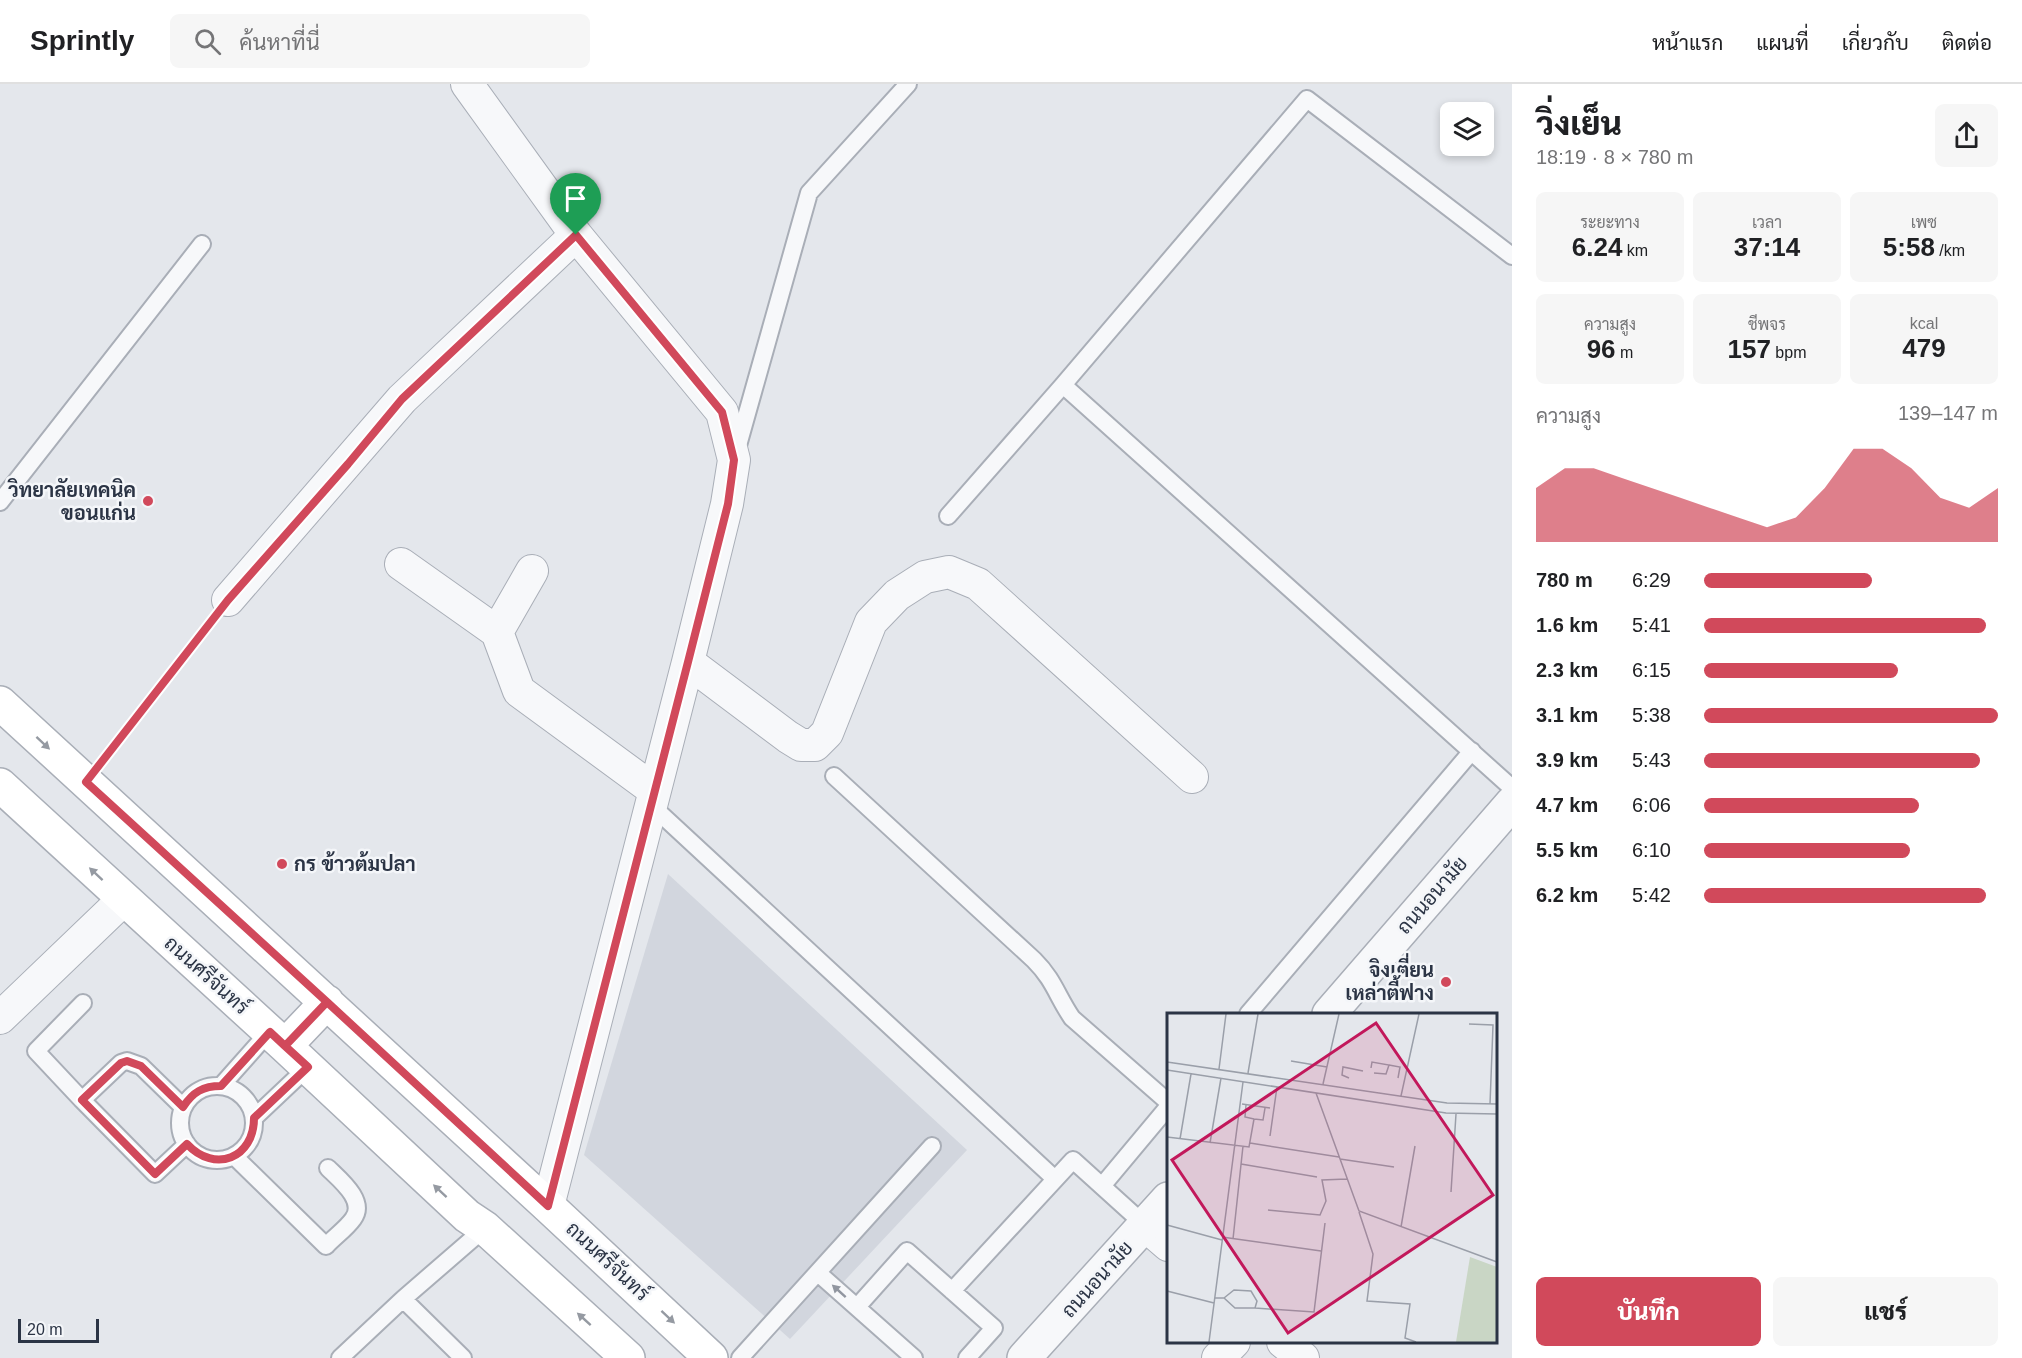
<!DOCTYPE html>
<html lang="th">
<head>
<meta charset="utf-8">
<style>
  :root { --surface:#fff; --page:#f6f6f6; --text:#202124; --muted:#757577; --line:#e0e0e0; --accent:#d1495b }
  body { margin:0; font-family:Arial,Sarabun,sans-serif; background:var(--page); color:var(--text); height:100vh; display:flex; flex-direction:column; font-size:22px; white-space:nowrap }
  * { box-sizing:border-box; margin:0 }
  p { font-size:20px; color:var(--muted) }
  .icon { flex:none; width:33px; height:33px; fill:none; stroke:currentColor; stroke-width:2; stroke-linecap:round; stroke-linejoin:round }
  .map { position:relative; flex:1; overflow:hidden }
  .panel { display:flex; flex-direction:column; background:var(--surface); width:510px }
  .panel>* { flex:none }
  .buttons { position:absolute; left:1440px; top:18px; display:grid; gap:12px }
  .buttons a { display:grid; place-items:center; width:54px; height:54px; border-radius:9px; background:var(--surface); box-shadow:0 3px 9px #0003; font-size:30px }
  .scale { position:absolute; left:18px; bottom:15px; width:81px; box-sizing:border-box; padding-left:6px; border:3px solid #2b3445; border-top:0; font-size:16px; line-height:21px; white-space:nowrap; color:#2b3445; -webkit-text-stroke:4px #f4f6f9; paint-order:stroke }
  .pin { position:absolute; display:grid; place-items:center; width:51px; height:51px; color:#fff; margin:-62px -26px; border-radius:50% 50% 50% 0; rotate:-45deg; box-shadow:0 0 6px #0007 }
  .pin .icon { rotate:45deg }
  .round { display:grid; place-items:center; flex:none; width:63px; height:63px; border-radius:9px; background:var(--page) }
  .head { display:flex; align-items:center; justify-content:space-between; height:102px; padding:0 24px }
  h1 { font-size:33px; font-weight:800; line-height:45px }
  .figures { display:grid; grid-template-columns:repeat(3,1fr); gap:9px; height:102px; padding:6px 24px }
  .figures div { display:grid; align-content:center; border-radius:9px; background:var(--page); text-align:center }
  .figures b { font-size:26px; font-weight:800 }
  .figures small { font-size:16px; font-weight:400 }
  .figures p { font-size:16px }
  .chart { height:168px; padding:12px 24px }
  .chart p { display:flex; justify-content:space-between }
  .chart svg { width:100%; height:108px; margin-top:6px; fill:var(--accent); opacity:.7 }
  .cta { display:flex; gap:12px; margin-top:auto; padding:12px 24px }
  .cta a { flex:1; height:69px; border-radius:9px; background:var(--accent); color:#fff; font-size:24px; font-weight:800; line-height:69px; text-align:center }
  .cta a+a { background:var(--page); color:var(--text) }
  ul { padding:0 24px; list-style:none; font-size:20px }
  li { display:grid; grid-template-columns:96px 72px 1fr; align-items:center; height:45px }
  li i { height:15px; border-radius:8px; background:var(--accent) }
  header { display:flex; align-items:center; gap:36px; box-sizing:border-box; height:84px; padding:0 30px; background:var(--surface); border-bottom:2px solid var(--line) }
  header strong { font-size:28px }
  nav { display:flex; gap:33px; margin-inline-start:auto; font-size:21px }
  .search { width:420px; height:54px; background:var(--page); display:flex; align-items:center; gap:15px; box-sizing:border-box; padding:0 21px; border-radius:9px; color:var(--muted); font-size:22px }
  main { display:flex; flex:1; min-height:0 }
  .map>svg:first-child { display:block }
  .built { fill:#d2d6de }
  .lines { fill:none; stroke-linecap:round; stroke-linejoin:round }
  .service-casing { stroke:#a9aeb7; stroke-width:20 }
  .minor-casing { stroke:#a9aeb7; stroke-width:34 }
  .tertiary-casing { stroke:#a9aeb7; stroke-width:36 }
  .secondary-casing { stroke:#a9aeb7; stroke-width:36 }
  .path { stroke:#c2c5cb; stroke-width:4; stroke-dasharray:4.5 4.5; stroke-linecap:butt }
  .service { stroke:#f7f8fa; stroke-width:16 }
  .minor { stroke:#f7f8fa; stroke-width:32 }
  .tertiary { stroke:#f7f8fa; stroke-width:33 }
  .secondary { stroke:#fff; stroke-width:33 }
  .oneway { fill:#959aa2 }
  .oneway2 { fill:#9196a0 }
  .route-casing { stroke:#fff; stroke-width:12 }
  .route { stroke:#d1495b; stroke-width:8 }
  .poi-dot { fill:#d1495b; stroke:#f4f6f9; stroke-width:2 }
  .labels { text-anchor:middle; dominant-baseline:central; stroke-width:5; stroke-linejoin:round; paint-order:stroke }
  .poi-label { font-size:20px; font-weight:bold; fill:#2b3445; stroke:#f4f6f9; text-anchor:end }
  .street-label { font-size:20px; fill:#2b3445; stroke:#f4f6f9 }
  .inset-road { fill:none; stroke:#9a9fa9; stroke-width:1.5 }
  .view { fill:#c2185b; fill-opacity:0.15; stroke:#c2185b; stroke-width:3 }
  .inset-edge { fill:none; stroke:#2b3445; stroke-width:3 }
</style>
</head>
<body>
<header>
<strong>Sprintly</strong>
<div class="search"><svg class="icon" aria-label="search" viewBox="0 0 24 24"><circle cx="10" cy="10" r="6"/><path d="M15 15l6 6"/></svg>ค้นหาที่นี่</div>
<nav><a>หน้าแรก</a><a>แผนที่</a><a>เกี่ยวกับ</a><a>ติดต่อ</a></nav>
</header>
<main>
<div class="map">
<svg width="1512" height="1274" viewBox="0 0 1512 1274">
  <rect width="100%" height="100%" fill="#e4e7ec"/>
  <path class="built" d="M668,790l299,276 -177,189 -206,-184z"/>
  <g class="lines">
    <defs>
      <path id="service" d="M1063,301l449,403
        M737,365l72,-256 99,-109
        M0,418l202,-258
        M948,432l115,-131 244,-286 205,157
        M834,692l200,184c20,20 23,36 38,58l96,84
        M651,721l404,374
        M1248,930l224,-263
        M180 1039a37 37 0 1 1 74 0a37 37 0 1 1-74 0Z
        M221,1002l48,-54
        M82,1016l-46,-49 47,-48
        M183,1023l-42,-41 -14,-5 -6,2 -39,37 73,74 32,-30
        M254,1034l54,-51
        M234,1072l92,90c8,-9 20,-17 27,-27 14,-18 -14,-40 -25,-51
        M1102,1102l66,-79
        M818,1189l96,85
        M952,1207l121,-131 73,66
        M403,1215l60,59
        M857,1223l50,-56 87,77 -27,30
        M340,1274l63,-59 82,-71
        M740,1274l192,-212"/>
      <path id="minor" d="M467,0l109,151 146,177 12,48 -7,44 -39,158 -140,544
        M401,480l96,68 22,59 135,99
        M228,516l174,-201 174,-164
        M497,548l35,-61
        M688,578l100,75 13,8h14l12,-12 44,-111 26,-27 28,-18 24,-5 29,12 214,193
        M0,934l124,-119
        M1146,1142l22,19
        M1283,1258l20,16
        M1218,1274l16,-16"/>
      <path id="tertiary" d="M1329,930l183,-211
        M1024,1274l144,-159"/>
      <path id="secondary" d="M0,619l548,503 163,152
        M0,701l285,261 182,170 18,12 143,130
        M285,962l42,-44"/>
    </defs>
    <use href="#service" class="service-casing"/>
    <use href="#minor" class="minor-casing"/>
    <use href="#tertiary" class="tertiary-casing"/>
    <use href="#secondary" class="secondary-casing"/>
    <path class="path" d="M103,676l108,-138"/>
    <use href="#service" class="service"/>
    <use href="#minor" class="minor"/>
    <use href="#tertiary" class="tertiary"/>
    <use href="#secondary" class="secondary"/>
  </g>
  <defs><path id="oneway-solid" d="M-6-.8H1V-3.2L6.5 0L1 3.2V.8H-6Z" transform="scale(1.5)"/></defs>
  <g class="oneway">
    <use href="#oneway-solid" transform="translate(43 659) rotate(43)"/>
    <use href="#oneway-solid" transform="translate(96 790) rotate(-137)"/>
    <use href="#oneway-solid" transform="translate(440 1107) rotate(-137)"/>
    <use href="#oneway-solid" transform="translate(668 1233) rotate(43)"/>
    <use href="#oneway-solid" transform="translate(584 1235) rotate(-138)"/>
  </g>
  <use class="oneway2" href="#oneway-solid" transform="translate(839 1207) rotate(-138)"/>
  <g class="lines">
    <defs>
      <path id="route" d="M576,151l-174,164 -54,65 -120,136 -142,182 241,220 -42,44 -15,-14 -49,54c-18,0 -28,6 -38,21l-42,-41 -14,-5 -6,2 -39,37 73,74 32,-30c28,30 67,14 67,-26l54,-51 -23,-21 42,-44 221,204 140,-544 40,-158 6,-44 -12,-48 -146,-177"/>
    </defs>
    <use href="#route" class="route-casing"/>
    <use href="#route" class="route"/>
  </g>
  <g class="poi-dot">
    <circle cx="148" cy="417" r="6"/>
    <circle cx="282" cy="780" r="6"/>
    <circle cx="1446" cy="898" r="6"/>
  </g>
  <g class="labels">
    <g class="poi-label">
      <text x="136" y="406">วิทยาลัยเทคนิค<tspan x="136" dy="23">ขอนแก่น</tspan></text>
      <text x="294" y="780" text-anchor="start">กร ข้าวต้มปลา</text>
      <text x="1434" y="886">จิงเตี่ยน<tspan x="1434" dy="23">เหล่าตี้ฟาง</tspan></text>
    </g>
    <g class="street-label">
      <text transform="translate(1432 811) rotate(-49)">ถนนอนามัย</text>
      <text transform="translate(207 891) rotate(42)">ถนนศรีจันทร์</text>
      <text transform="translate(608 1177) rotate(43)">ถนนศรีจันทร์</text>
      <text transform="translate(1097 1195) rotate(-48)">ถนนอนามัย</text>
    </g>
  </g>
  <g transform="translate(1167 929)">
    <rect width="330" height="330" fill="#e4e7ec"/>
    <path d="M303,244l27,10v75h-41z" fill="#c9d6c5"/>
    <path class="inset-road" d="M302,11l24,1 -3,79M124,48l36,6M0,49l280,41 50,1M222,52l11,2 -2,11M204,55l1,-6 17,3 -3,9 -12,-1M52,56l7,-55M0,57l279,43 51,1M81,60l10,-59M182,65l-7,-3 1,-8 20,4M156,71l16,-70M149,80l43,118 138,51M234,83l18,-82M75,91l28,4M79,92l-1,12 9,2 9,1 2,-12M103,123l7,-49M0,124l82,10 5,-28M13,126l11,-65M43,130l11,-65M83,130l89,14M173,146l54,8M74,151l76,13M284,179l5,-78M101,197l52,5 6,-14 -4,-21 25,-1M192,199l14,42 -6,47 43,3 -5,34 11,4M0,212l55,15M234,214l14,-81M55,224l99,14M66,226l10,-93M0,278l47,12M48,285h9l11,10h20l2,-7 -6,-10 -17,-1 -10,8M88,295l59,4 11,-89M42,329l34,-260"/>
    <path class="view" d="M209,10l117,172 -205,138 -116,-173z"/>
    <rect width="330" height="330" class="inset-edge"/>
  </g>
</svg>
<div class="buttons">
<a><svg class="icon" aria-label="layers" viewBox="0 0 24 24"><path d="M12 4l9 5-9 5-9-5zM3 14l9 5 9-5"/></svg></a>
</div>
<div class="scale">20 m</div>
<div class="pin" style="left:576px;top:151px;background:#1e9e55"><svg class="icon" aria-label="arrive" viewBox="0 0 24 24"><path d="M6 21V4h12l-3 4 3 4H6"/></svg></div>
</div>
<section class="panel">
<div class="head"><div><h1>วิ่งเย็น</h1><p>18:19 · 8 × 780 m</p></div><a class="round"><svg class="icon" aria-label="share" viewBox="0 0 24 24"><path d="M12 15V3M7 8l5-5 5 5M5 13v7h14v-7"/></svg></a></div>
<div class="figures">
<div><p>ระยะทาง</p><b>6.24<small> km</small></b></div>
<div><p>เวลา</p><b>37:14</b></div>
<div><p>เพซ</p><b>5:58<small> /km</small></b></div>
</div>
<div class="figures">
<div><p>ความสูง</p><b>96<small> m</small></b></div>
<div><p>ชีพจร</p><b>157<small> bpm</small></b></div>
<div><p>kcal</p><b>479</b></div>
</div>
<div class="chart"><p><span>ความสูง</span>139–147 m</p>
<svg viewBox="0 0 160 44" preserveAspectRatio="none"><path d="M0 44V22L10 14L20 14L30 18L40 22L50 26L60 30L70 34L80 38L90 34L100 22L110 6L120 6L130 14L140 26L150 30L160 22V44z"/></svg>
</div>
<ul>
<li><b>780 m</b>6:29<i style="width:57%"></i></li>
<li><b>1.6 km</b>5:41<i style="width:96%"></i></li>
<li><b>2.3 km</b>6:15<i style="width:66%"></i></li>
<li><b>3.1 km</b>5:38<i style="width:100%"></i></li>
<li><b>3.9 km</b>5:43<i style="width:94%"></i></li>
<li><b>4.7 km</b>6:06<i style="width:73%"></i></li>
<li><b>5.5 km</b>6:10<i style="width:70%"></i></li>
<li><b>6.2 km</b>5:42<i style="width:96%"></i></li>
</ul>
<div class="cta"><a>บันทึก</a><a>แชร์</a></div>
</section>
</main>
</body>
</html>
